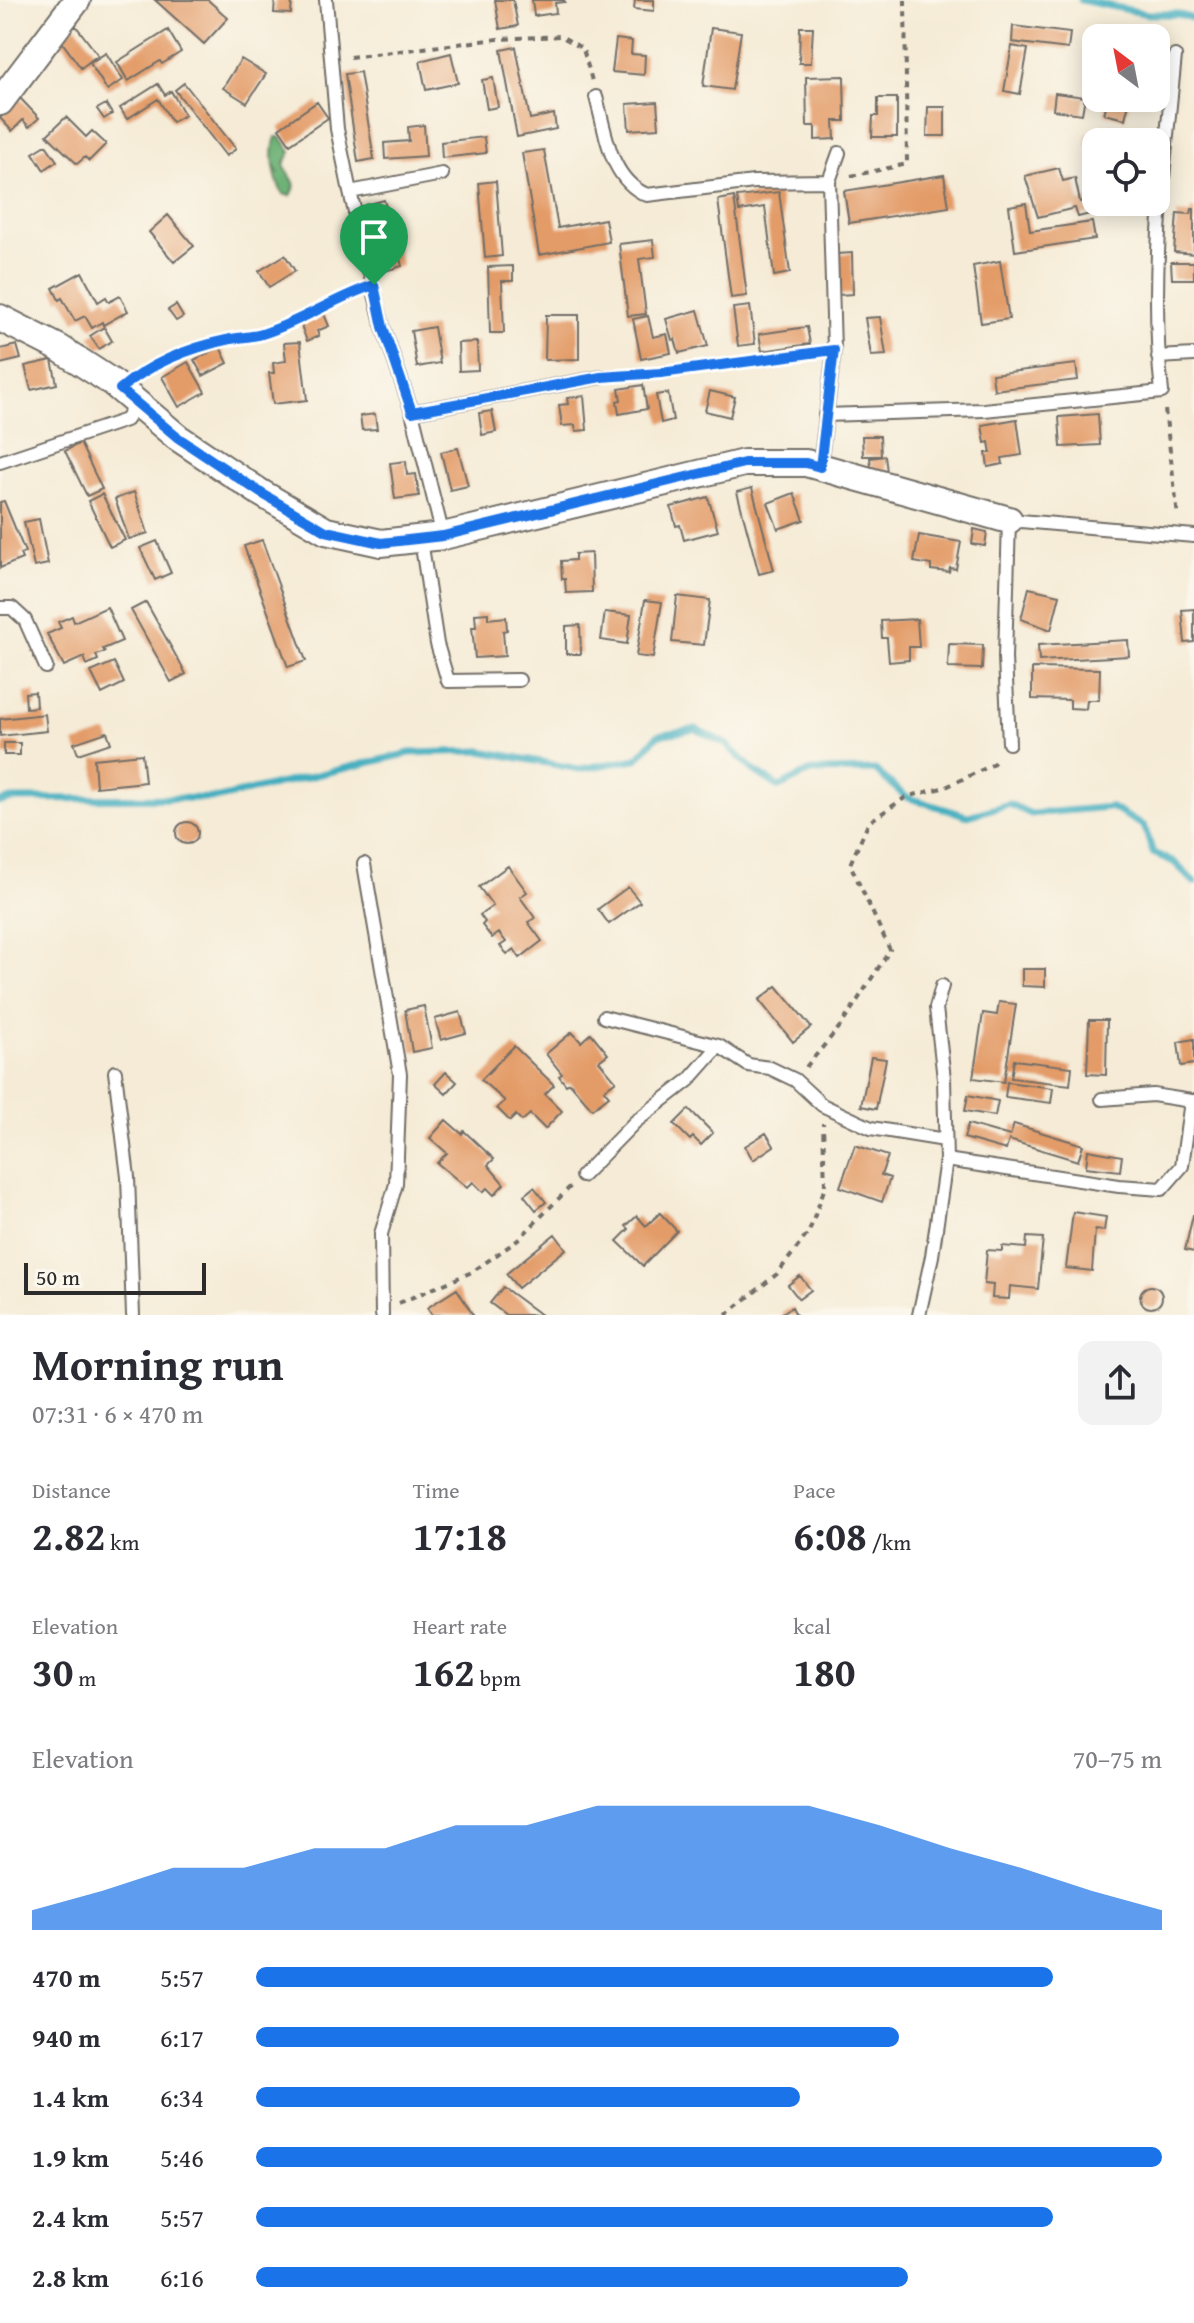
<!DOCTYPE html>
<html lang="en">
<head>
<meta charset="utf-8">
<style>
  :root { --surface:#fff; --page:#f2f2f3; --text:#2b2b33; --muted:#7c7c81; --accent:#1a73e8 }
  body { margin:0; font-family:"Gentium Book Plus",serif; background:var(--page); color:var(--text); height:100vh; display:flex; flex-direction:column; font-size:30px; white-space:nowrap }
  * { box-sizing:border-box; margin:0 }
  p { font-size:26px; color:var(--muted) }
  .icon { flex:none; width:44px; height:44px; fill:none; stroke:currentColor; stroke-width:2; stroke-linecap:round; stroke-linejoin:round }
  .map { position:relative; height:1315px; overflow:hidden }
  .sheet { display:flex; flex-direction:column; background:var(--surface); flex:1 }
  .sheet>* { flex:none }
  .needle { width:52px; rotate:328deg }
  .controls { position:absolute; left:1082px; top:24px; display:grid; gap:16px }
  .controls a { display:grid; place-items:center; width:88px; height:88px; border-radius:16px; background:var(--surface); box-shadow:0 4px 20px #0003; font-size:40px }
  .scale { position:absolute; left:24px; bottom:20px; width:182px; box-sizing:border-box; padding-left:8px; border:4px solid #2b2b2b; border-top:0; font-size:22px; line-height:28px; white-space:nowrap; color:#2b2b2b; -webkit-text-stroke:6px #fbf7ec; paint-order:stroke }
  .pin { position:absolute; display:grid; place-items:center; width:68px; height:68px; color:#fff; margin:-82px -34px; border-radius:50% 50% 50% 0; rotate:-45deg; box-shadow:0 0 8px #0007 }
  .pin .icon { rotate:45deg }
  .round { display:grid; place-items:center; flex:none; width:84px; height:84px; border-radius:16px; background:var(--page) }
  .headline { display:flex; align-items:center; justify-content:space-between; height:136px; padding:0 32px }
  h1 { font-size:44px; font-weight:600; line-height:60px }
  .stats { display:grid; grid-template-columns:repeat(3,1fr); gap:12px; height:136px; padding:8px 32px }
  .stats div { display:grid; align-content:center }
  .stats b { font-size:40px; font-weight:600 }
  .stats small { font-size:22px; font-weight:400 }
  .stats p { font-size:22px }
  .chart { height:224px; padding:16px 32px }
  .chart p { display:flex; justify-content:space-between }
  .chart svg { width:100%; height:144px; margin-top:8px; fill:var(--accent); opacity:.7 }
  ul { padding:0 32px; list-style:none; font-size:26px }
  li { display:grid; grid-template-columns:128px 96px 1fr; align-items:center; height:60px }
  li i { height:20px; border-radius:10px; background:var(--accent) }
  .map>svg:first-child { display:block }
  .forest { fill:url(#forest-firs); stroke:#4c6e51; stroke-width:2 }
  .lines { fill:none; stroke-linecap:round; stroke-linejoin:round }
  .stream { stroke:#42aec0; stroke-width:7 }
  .building { fill:#e39b67 }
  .service-casing { stroke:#726e67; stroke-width:16 }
  .minor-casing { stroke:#726e67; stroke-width:30 }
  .path { stroke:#726e67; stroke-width:4; stroke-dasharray:6 6; stroke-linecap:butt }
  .service { stroke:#fff; stroke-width:12 }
  .minor { stroke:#fff; stroke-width:26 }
  .route-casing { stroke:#fff; stroke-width:16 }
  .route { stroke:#1a73e8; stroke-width:10 }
</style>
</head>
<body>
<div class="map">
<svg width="1194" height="1315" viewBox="0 0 1194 1315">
  <defs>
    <pattern id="forest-firs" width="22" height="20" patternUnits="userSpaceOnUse" patternTransform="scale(2)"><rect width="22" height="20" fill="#6eb277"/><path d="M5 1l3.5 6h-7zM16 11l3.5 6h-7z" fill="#5b9162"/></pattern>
  </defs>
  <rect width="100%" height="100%" fill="#fbf7ec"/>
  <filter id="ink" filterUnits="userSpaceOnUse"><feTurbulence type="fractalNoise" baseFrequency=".0125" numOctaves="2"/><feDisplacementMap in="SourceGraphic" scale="16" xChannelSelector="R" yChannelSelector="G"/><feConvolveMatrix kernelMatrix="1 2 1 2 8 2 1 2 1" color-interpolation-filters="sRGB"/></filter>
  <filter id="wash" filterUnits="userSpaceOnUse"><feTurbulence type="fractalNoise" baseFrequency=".006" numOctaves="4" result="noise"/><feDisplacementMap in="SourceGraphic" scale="32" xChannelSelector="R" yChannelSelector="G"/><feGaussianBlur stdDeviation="1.8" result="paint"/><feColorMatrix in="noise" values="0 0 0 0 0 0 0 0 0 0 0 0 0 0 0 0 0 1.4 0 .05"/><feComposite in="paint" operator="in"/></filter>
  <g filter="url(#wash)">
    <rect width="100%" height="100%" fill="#f5ebd6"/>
    <path class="forest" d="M276,137h5l10,15 -7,12c3,13 18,18 6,32l-7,-2c-9,-15 -13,-41 -7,-57z"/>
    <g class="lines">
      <path class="stream" d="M1081,0l67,14h29l17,5
        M0,802l12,-3 207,-1 191,-45 71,-2 98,18 58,-10 21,-24 38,-6 30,15 26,25 27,18 32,-16 64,-1 31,27 62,19 41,-12 22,10 79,-7 34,19 9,27 21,9 20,20"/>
    </g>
    <g id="blocks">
      <path class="building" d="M155,0h53l20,18 -24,26z
        M275,0h17l-1,14 -17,-1z
        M495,0h18l5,26 -18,3z
        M532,0h32l1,2 -10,1 1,10 -22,3z
        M635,0h19v11l-20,-2z
        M76,26l22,29 -17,13 -22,-30z
        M1013,26l57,7 -2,16 -56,-7z
        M800,27h13l-2,36h-12z
        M711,28l30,4 -9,58 -29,-4z
        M168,30l13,22 -19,12 -2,-3 -32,20 -11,-19z
        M616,39l16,2 -1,13 14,1 -1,20 -32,-3z
        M1012,46l16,3 -8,45 -16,-3z
        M516,47l14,72 24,-5 2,15 -39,8 -16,-87z
        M106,53l17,27 -16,10 -17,-27z
        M451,53l7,30 -32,7 -6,-29z
        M241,59l25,15 -19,29 -24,-15z
        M360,72l14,87 -16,3 -13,-88z
        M844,76l1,45h-11l1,18 -20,1v-14h-8l-1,-49z
        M493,78l5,29 -11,2 -5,-29z
        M184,83l52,66 -10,7 -51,-66z
        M158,84l7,11 6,-4 14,24 -13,7 -14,-23 -31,20 -7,-11z
        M1055,93l30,4 -3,17 -29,-4z
        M20,98l19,20 -10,9 -6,-7 -11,11 -12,-13z
        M878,98h19v39h-25l1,-21h5z
        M1108,98l21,5 -4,16 -21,-5z
        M317,102l11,16 -38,26 -11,-16z
        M657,102l2,26 -30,2 -2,-26z
        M106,104l6,10 -8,5 -7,-10z
        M928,107h17v29h-18z
        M66,117l20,20 6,-6 14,13 -17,17 -4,-4 -8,7 -30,-29z
        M424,125l2,31 -41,3 -1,-16 25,-2 -1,-14z
        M1087,134l11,1 -2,12 -10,-1z
        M484,137l2,16 -44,5 -1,-16z
        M46,145l11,16 -13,9 -11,-17z
        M544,150l14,78 47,-9 4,23 -70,13 -17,-102z
        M1059,168l4,13 12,-3 5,24 10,-3 4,14 -16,4 -3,-9 -37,9 -13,-41z
        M944,175l5,32 -100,16 -5,-32z
        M496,181l6,75 -17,2 -6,-75z
        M779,192l11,81 -16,3 -9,-69 -26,4 -2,-14z
        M734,197l13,99 -16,2 -13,-98z
        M384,200l18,66 -17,5 -19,-66z
        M1026,203l4,28 62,-9 3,17 -80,12 -6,-45z
        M1192,209h2v45l-20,-2 3,-39 14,1z
        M168,215l26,31 -20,16 -25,-30z
        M653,240l2,17 -16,2 7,55 -18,2 -9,-72z
        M852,253l1,41 -15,1 -1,-41z
        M285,255l10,16 -26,16 -10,-16z
        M1000,261l9,58 -28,4 -8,-57z
        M1171,262h23v17h-22z
        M513,266v15h-11l2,52h-14l-2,-66z
        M82,272l16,30 8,-5 3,5 11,-6 8,15 -25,14 -1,-3 -10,6 -7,-12 -10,5 -13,-23 -3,2 -6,-12z
        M176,305l7,12 -7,4 -8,-11z
        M750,306l5,38 -17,2 -5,-38z
        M698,310l10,36 -29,7 -4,-14 -3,1 -6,-21z
        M324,314l5,12 -12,5 2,5 -12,5 -7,-18z
        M546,315h33v44l-34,1z
        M648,316l5,21 14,-3 4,19 -30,6 -8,-40z
        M880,317l6,38 -15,1 -6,-38z
        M104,327l8,14 -13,8 -9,-13z
        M434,327l6,36 -23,4 -6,-36z
        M807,327l3,17 -48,7 -3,-17z
        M300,342l7,58 -34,4 -4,-31h5l-1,-10 13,-2 -2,-18z
        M477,342l1,28 -19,1 -1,-28z
        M17,345l4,14 -21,5v-15z
        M220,347l8,16 -25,13 -9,-16z
        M52,360l5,24 -26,6 -6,-24z
        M188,362l17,30 -26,15 -17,-30z
        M1076,364l2,16 -84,10 -2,-16z
        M643,385l4,24 -28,5 -2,-13 4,-1 -2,-11z
        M710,391l25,6 -5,20 -25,-6z
        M668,393l5,27 -12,3 -5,-28z
        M584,396l3,34 -11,1 -1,-6 -13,1 -3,-21 9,-1 -1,-6z
        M492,411l4,21 -14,3 -3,-22z
        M375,414l2,15 -15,1 -2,-14z
        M1098,414l2,31 -39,2 -2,-30z
        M1017,419l5,36 -20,3 1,6 -15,3 -2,-14h5l-2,-11 -4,1 -3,-18z
        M862,436h18l1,20h-18z
        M80,443l22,46 -15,7 -22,-45z
        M458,448l10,38 -18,4 -9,-38z
        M885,456l2,16 -15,2 -2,-16z
        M406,461l1,14 9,-1 3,22 -24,3 -5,-36z
        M752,488l22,82 -15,4 -22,-82z
        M134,492l14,41 -19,6 -14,-40z
        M794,493l10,27 -26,9 -10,-26z
        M102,494l23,46 -15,7 -22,-46z
        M708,497l10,34 -34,9 -4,-15 -4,1 -5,-19z
        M4,501l21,51 -5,2 2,5 -22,9v-66z
        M39,519l9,45 -14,3 -10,-45z
        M974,529l13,3 -2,14 -13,-2z
        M919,535l42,7 -5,27 -6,-1 -1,4 -18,-2v-5l-17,-3z
        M262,540l44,121 -18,6 -44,-121z
        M157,541l14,32 -16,7 -15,-32z
        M591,553l1,39 -26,1 -1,-14h-3l-1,-18 14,-1v-6z
        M1029,588l31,7 -9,35 -30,-11z
        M677,596l33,4 -6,45 -32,-3z
        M645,600l17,2 -9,56 -17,-2z
        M146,602l40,72 -15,8 -40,-72z
        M107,607l15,34 -19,8 2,3 -9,3 2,5 -11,5 -3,-8 -20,9 -17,-32 14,-6 -3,-6 14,-6 2,6z
        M1194,609v33l-9,1 -3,-33z
        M605,612l26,3 -4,29 -26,-4z
        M488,613v6l18,-2 1,13 -4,1 2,25 -30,2 -3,-31h4l-1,-13z
        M917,619l2,28h-10v13l-20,2 -2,-24h-5l-1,-17z
        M580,625l1,29h-15v-28z
        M1128,640l1,16 -90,5 -1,-16z
        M949,644l34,1 -1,24 -34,-1z
        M114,662l10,21 -22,11 -11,-22z
        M1032,668l68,1 -1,31h-12l-1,9 -16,-1v-8l-38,-1z
        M35,692l1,15 -10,1 -1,-15z
        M45,714l2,17 -47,5v-17z
        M107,732l4,11 -33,11 -4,-11z
        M4,743h16v12h-16z
        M142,754l3,28 -49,5 -2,-28z
        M176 833a11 11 0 1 1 22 0a11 11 0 1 1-22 0Z
        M508,866l19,26 -7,5 15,21 -7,4 14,19 -22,17 -6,-9 -7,5 -7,-8 6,-4 -7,-9 -7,5 -10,-13 3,-3 -5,-7 13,-9 -14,-19z
        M628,887l12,15 -31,22 -11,-15z
        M1022,969h23v18l-23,-1z
        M777,986l34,41 -18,15 -34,-42z
        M999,1002l17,2 -12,78 -31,-4 10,-65 14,2z
        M424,1006l8,42 -20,4 -7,-42z
        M460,1012l6,21 -25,7 -6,-21z
        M1089,1020h18l-1,55 -19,-1z
        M572,1032l9,10 10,-9 17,21 -9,7 17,20 -12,9 5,6 -17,13 -22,-26 -4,2 -7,-9 3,-2 -16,-20z
        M1194,1039v25l-13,2 -3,-24z
        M514,1046l40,39 -9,9 17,17 -17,18 -15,-15 -8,7 -6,-6 -6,6 -13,-13 8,-7 -24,-21z
        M871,1057l15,2 -10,50 -15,-3z
        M1014,1060l58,7 -2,18 -59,-7z
        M446,1072l11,10 -11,12 -11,-10z
        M1007,1082l46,6 -2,15 -46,-6z
        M968,1095l30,6 -3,15 -30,-5z
        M689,1109l24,24 -12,12 -8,-8 -3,3 -16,-16z
        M446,1120l16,14 2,-3 30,28 -6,6 16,19 -10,11 -7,-7 -4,4 -10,-10 -6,6 -30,-25 10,-10 -17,-15z
        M968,1124l42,12 4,-12 69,21 -5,16 -69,-21 -3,10 -42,-12z
        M766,1133l8,13 -21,14 -8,-14z
        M855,1145l33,11 -7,19 9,3 -8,24 -42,-15z
        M1088,1150l34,6 -2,15 -34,-4z
        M534,1187l12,15 -10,8 -12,-15z
        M1073,1212l33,5 -2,14 -9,-1 -3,41 -26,-3z
        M660,1213l17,18 -34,35 -26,-25 12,-12 -3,-3 11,-10 9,10z
        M1193,1215h1v37l-9,-2z
        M555,1234l11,15 -48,39 -12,-14z
        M1027,1237l16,1 -5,51 -28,-3 -1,13 -17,-1 1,-13 -9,-1 3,-34 15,1v-5l24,2z
        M800,1276l11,14 -12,9 -11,-14z
        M1140 1297a11 11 0 1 1 22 0a11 11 0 1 1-22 0Z
        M503,1287l38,28h-35l-16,-12z
        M457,1289l16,26h-41l-5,-7z
        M792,1307l4,8h-17z"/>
    </g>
  </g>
  <g filter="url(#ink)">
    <use href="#blocks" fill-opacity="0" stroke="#726e67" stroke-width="2"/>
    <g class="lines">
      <defs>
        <path id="service" d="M326,0l11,129 13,63 33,135 29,85 31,124
          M596,97c10,35 13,82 51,98l107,-13 75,-1
          M350,192l92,-18
          M1158,357l36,-2
          M412,412l189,-35
          M825,415l159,-5 178,-18c-13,-112 2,-225 13,-336
          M0,462l126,-42 11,-18
          M820,467l14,-117 -5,-169 10,-28
          M421,540l16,104 11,37 71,-1
          M0,608h12l13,12 21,47
          M1009,743l-4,-85 4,-138 185,16
          M364,864l36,210 -4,110 -15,50 1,81
          M604,1017l115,29 29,19 22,3 25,12 27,25 49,23 74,12
          M115,1072l13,105 5,138
          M1102,1099l51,-4 38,6
          M946,1160l173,26 43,3 20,-23 9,-65h3
          M582,1176l53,-54 54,-42 30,-34
          M919,1315l13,-59 14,-96 -2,-81 -8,-71 6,-22"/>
        <path id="minor" d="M0,102l77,-102
          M0,318l59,30 54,35 64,54 84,56 65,38 55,12 62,-7 301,-73h62l203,57"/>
      </defs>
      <use href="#service" class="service-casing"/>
      <use href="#minor" class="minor-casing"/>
      <path class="path" d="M350,57l148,-18 63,-3 22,13 9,32
        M851,176l56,-12 -2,-164
        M141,373l56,-24 63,-14 96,-44
        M618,376l198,-23
        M1165,410l13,106
        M806,1067l36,-43 48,-74 -40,-86 19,-42 37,-25 40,-10 46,-22 6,-7
        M399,1303l73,-31 46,-32 53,-54
        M726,1315l51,-41 32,-42 16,-45 -2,-64"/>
      <use href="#service" class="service"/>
      <use href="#minor" class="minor"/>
    </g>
  </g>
  <g class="lines" filter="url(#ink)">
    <defs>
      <path id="route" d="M374,285l9,42 29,85 189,-35 60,-4 173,-23 -14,117 -14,-4h-62l-301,73 -62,7 -55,-12 -65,-38 -84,-56 -57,-48c31,-26 72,-42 111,-50 10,-2 21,-2 31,-5 39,-12 74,-37 112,-49z"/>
    </defs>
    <use href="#route" class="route-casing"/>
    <use href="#route" class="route"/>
  </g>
</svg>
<div class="controls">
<a><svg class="needle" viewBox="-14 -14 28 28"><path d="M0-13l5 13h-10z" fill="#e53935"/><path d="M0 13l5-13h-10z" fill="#7c7c81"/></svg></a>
<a><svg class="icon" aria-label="locate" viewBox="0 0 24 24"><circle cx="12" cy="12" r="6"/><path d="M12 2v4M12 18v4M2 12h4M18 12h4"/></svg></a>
</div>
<div class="scale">50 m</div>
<div class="pin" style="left:374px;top:285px;background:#1e9e55"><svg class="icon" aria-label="arrive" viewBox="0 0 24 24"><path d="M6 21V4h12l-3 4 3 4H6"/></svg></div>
</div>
<section class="sheet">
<div class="headline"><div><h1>Morning run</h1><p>07:31 · 6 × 470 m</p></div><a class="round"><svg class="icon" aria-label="share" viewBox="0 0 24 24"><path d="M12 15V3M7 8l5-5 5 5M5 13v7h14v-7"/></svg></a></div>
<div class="stats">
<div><p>Distance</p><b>2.82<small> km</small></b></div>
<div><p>Time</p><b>17:18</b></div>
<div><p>Pace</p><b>6:08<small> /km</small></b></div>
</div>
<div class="stats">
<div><p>Elevation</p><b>30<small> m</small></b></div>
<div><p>Heart rate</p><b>162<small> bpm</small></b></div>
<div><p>kcal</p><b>180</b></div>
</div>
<div class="chart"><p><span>Elevation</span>70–75 m</p>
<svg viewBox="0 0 160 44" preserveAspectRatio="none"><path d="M0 44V38L10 32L20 25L30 25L40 19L50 19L60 12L70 12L80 6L90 6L100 6L110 6L120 12L130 19L140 25L150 32L160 38V44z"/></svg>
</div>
<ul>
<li><b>470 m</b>5:57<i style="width:88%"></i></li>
<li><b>940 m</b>6:17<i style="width:71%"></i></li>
<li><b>1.4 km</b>6:34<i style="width:60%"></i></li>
<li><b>1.9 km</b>5:46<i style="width:100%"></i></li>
<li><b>2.4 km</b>5:57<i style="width:88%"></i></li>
<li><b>2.8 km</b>6:16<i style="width:72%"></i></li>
</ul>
</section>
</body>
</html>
